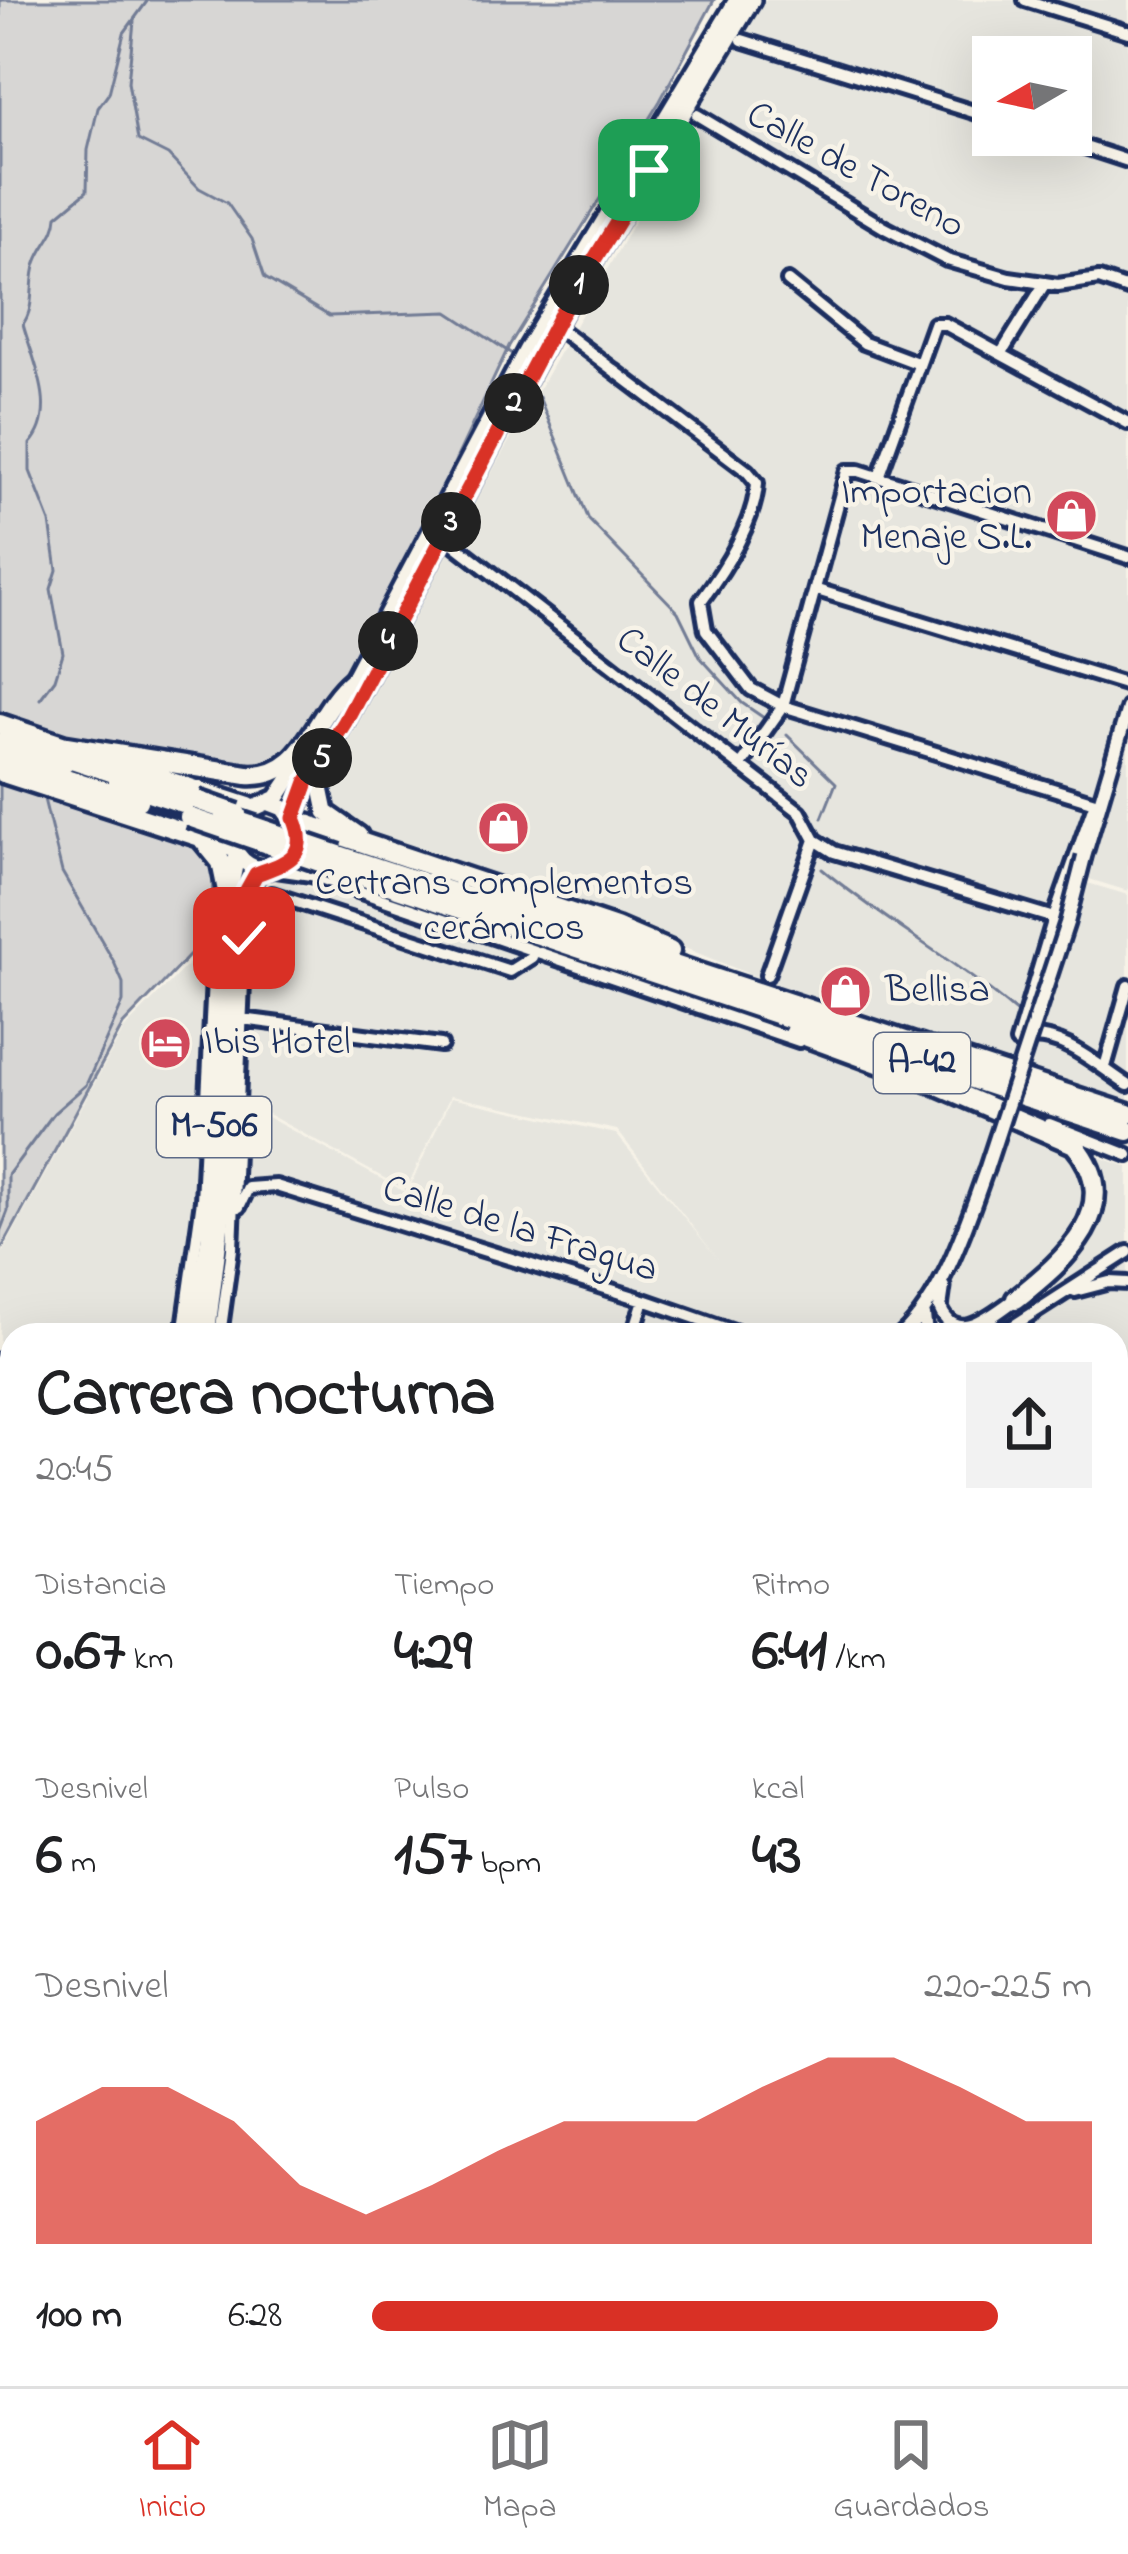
<!DOCTYPE html>
<html lang="es">
<head>
<meta charset="utf-8">
<style>
  :root { --surface:#fff; --page:#f2f2f2; --text:#202124; --muted:#757577; --line:#e0e0e0; --accent:#d93025 }
  body { margin:0; font-family:"Indie Flower",sans-serif; background:var(--page); color:var(--text); height:100vh; display:flex; flex-direction:column; font-size:45px; white-space:nowrap }
  * { box-sizing:border-box; margin:0 }
  p { font-size:39px; color:var(--muted) }
  .icon { flex:none; width:66px; height:66px; fill:none; stroke:currentColor; stroke-width:2; stroke-linecap:round; stroke-linejoin:round }
  .map { position:relative; flex:1; overflow:hidden }
  .drawer { position:absolute; left:0px; top:1323px; width:1128px; height:1065px; display:flex; flex-direction:column; background:var(--surface); border-radius:36px 36px 0 0; box-shadow:0 12px 48px #0002 }
  .drawer>* { flex:none }
  .needle { width:78px; rotate:261deg }
  .buttons { position:absolute; left:972px; top:36px; display:grid; gap:24px }
  .buttons a { display:grid; place-items:center; width:120px; height:120px; border-radius:0px; background:var(--surface); box-shadow:0 12px 48px #0002; font-size:60px }
  .pin { position:absolute; display:grid; place-items:center; width:102px; height:102px; color:#fff; margin:-51px; border-radius:24px; box-shadow:0 6px 18px #0006 }
  .km { position:absolute; width:60px; height:60px; margin:-30px; border-radius:50%; background:#222; color:#fff; font-size:33px; line-height:60px; text-align:center }
  .round { display:grid; place-items:center; flex:none; width:126px; height:126px; border-radius:0px; background:var(--page) }
  .summary { display:flex; align-items:center; justify-content:space-between; height:204px; padding:0 36px }
  h1 { font-size:66px; font-weight:800; line-height:90px }
  .stats { display:grid; grid-template-columns:repeat(3,1fr); gap:18px; height:204px; padding:12px 36px }
  .stats div { display:grid; align-content:center }
  .stats b { font-size:60px; font-weight:800 }
  .stats small { font-size:33px; font-weight:400 }
  .stats p { font-size:33px }
  .chart { height:336px; padding:24px 36px }
  .chart p { display:flex; justify-content:space-between }
  .chart svg { width:100%; height:216px; margin-top:12px; fill:var(--accent); opacity:.7 }
  ul { padding:0 36px; list-style:none; font-size:39px }
  li { display:grid; grid-template-columns:192px 144px 1fr; align-items:center; height:90px }
  li i { height:30px; border-radius:15px; background:var(--accent) }
  .dock { display:flex; justify-content:space-around; align-items:center; height:168px; border-top:3px solid var(--line); background:var(--surface); font-size:33px; color:var(--muted) }
  .dock a { display:grid; justify-items:center; gap:6px }
  .dock .on { color:var(--accent) }
  .map>svg:first-child { display:block }
  .built { fill:#e6e5de; fill-rule:evenodd }
  .green { fill:#d7d6d4; stroke:#798299; stroke-width:3 }
  .lines { fill:none; stroke-linecap:round; stroke-linejoin:round }
  .stream { stroke:#727c95; stroke-width:3 }
  .minor-casing { stroke:#1b2f5e; stroke-width:20 }
  .tertiary-casing { stroke:#1b2f5e; stroke-width:21 }
  .primary-casing { stroke:#1b2f5e; stroke-width:24 }
  .motorway-casing { stroke:#1b2f5e; stroke-width:27 }
  .minor { stroke:#f7f3e8; stroke-width:10 }
  .tertiary { stroke:#f7f3e8; stroke-width:12 }
  .primary { stroke:#f7f3e8; stroke-width:15 }
  .motorway { stroke:#f7f3e8; stroke-width:18 }
  .tertiary-bridge-casing { stroke:#1b2f5e; stroke-width:21; stroke-linecap:butt }
  .motorway-bridge-casing { stroke:#1b2f5e; stroke-width:27; stroke-linecap:butt }
  .tertiary-bridge { stroke:#f7f3e8; stroke-width:12 }
  .motorway-bridge { stroke:#f7f3e8; stroke-width:18 }
  .route-casing { stroke:#fff; stroke-width:24 }
  .route { stroke:#d93025; stroke-width:15 }
  .labels { text-anchor:middle; dominant-baseline:central; stroke-width:9; stroke-linejoin:round; paint-order:stroke }
  .shield { fill:#f7f3e8; stroke:#5d6a87; stroke-width:3 }
  .shield-label { font-size:36px; font-weight:bold; fill:#1b2f5e }
  .street-label { font-size:39px; fill:#1b2f5e; stroke:#f7f3e8 }
  .poi-label { font-size:39px; fill:#1b2f5e; stroke:#f7f3e8; text-anchor:start }
</style>
</head>
<body>
<div class="map">
<svg width="1128" height="2386" viewBox="0 0 1128 2386">
  <rect width="100%" height="100%" fill="#f7f3e8"/>
  <filter id="ink" filterUnits="userSpaceOnUse"><feTurbulence type="fractalNoise" baseFrequency=".00833" numOctaves="2"/><feDisplacementMap in="SourceGraphic" scale="24" xChannelSelector="R" yChannelSelector="G"/><feConvolveMatrix kernelMatrix="1 2 1 2 8 2 1 2 1" color-interpolation-filters="sRGB"/></filter>
  <g filter="url(#ink)">
    <path class="built" d="M761,0h367v891l-55,-17 -60,191 -155,-47 -279,-113 -246,-82 -15,-47zM993,57h78v78h-78z
      M283,879l545,169 28,17 120,49 152,53v281l-12,30v-143h-904l15,-83 7,-153 173,94 44,-95 165,36 102,125 -101,-129 -167,-34 -44,94 -171,-94 7,-175 13,-30z
      M1084,882l44,13v207l-103,-34z
      M215,937l-9,72 -9,186 -21,140h-164v441l-12,-4v-515l124,-228z
      M1128,1477v630l-12,10v-608z
      M1128,2111v275h-888l-2,-10h878v-255z
      M12,2150v226h216l2,10h-230v-206z"/>
    <path class="green" d="M0,0h714l-54,101 -151,245 -109,233 -51,92 -67,89 -25,10 -148,-21 -75,-19 -34,-13z
      M0,777l192,68 21,16 -1,71 -89,93 -123,227z
      M0,1772l12,4v263l-12,28z"/>
    <g class="lines">
      <path class="stream" d="M134,21l-6,61 10,58 30,15 31,33 28,15 25,36 13,39 64,38 119,-4 64,42
        M539,397l50,123 89,92 22,45 42,46 22,15
        M40,699l15,-20 8,-26 -12,-64 6,-19 -7,-48 -20,-51v-27c30,-33 2,-85 -7,-120 13,-18 6,-41 13,-61 6,-19 20,-27 21,-47l30,-25 1,-41 10,-42 11,-15 15,-60 24,-33
        M787,735l49,48 -14,35
        M822,869c62,52 133,91 195,144
        M0,1232l8,-21v-36l46,-62 32,-28 37,-83v-19l-9,-21 -52,-90 -18,-73
        M0,1930l12,11
        M359,2376l6,10"/>
      <defs>
        <path id="minor" d="M1025,0l103,32
          M742,40l251,78
          M697,115l188,113 62,32 62,18 49,7 41,-6 29,10
          M1048,135l80,26
          M788,281l76,62 53,20
          M563,332l184,139 10,12c-2,40 -33,87 -56,118l5,29 45,59 32,17 312,96
          M1001,354l44,-71
          M879,477l55,-153h11l183,99
          M454,544l346,268 15,28 -48,135
          M817,590l311,95
          M742,764l41,-58 64,-235h12l269,86
          M815,840l19,12 220,66
          M276,870l35,5 488,166
          M245,933l9,-27 18,-12 238,77 22,-14
          M242,1019l199,26
          M1025,1038c38,-6 73,28 103,47
          M1017,1042l37,-124 40,-113
          M1105,1067l23,-81
          M1049,1124l79,31
          M239,1207l9,-19 28,-2 368,114 101,35
          M1075,1291l34,-9 19,1
          M183,1335l19,-135 11,-221
          M220,1335l12,-86 11,-267
          M633,1335l11,-35
          M973,1335l18,-15
          M999,1335l129,-83
          M0,1360l12,2
          M1116,1469l12,-33
          M0,1528l12,2
          M1116,1546l12,14
          M0,1673l12,5
          M1116,1745l12,15
          M1116,1821l12,-10
          M1116,2006l12,-9
          M10,2132l2,5
          M0,2170l12,-5
          M157,2376l5,10
          M562,2386l3,-10
          M615,2386l3,-10
          M862,2386l3,-10"/>
        <path id="tertiary" d="M1084,857l44,-149
          M943,1287l-3,21c17,40 51,8 76,-9
          M924,1315l2,20
          M902,1335c41,-37 65,-112 84,-165"/>
        <path id="primary" d="M349,686l178,-337 210,-349
          M330,759l-9,29 5,24 33,23
          M241,814l36,-16 37,-55
          M294,818l13,-36 38,-61 216,-407 191,-314
          M233,842c11,43 68,32 66,-12l-16,-22 -13,-5
          M193,1335l16,-96 16,-322 12,-62
          M207,1335l18,-144 14,-275 5,-25 17,-21
          M1116,2168l12,4
          M1116,2204l12,3"/>
        <path id="motorway" d="M0,724l68,23
          M0,742l64,21
          M60,745l187,30c59,4 67,-62 105,-94
          M53,753l76,25
          M0,757l138,44
          M116,764l133,43
          M0,772l234,76
          M118,782l76,25
          M295,820l321,108 54,23
          M203,840l18,22 6,29
          M339,855l789,259
          M334,867l794,264
          M794,1032l139,51 141,61c54,63 -9,116 -58,155
          M0,2099l12,-26
          M0,2128l12,-26"/>
      </defs>
      <use href="#minor" class="minor-casing"/>
      <use href="#tertiary" class="tertiary-casing"/>
      <use href="#primary" class="primary-casing"/>
      <use href="#motorway" class="motorway-casing"/>
      <use href="#minor" class="minor"/>
      <use href="#tertiary" class="tertiary"/>
      <use href="#primary" class="primary"/>
      <use href="#motorway" class="motorway"/>
      <defs>
        <path id="tertiary-bridge" d="M986,1170l81,-247 17,-66"/>
        <path id="motorway-bridge" d="M197,800l40,14
          M224,816l115,39
          M189,817l145,50"/>
      </defs>
      <use href="#tertiary-bridge" class="tertiary-bridge-casing"/>
      <use href="#motorway-bridge" class="motorway-bridge-casing"/>
      <use href="#tertiary-bridge" class="tertiary-bridge"/>
      <use href="#motorway-bridge" class="motorway-bridge"/>
    </g>
  </g>
  <g class="lines" filter="url(#ink)">
    <defs>
      <path id="route" d="M244,938l-7,-3 4,-34 15,-27c29,-11 55,-17 38,-56l13,-36 38,-60 216,-408 88,-144"/>
    </defs>
    <use href="#route" class="route-casing"/>
    <use href="#route" class="route"/>
  </g>
  <defs>
    <symbol id="shop-disc" viewBox="-11 -11 22 22"><circle r="9.5" fill="#d1495b" stroke="#f7f3e8"/><path d="M-5-2.5h2.3a2.7 3.5 0 0 1 5.4 0H5L5.5 6h-11ZM-1.5-2.5h3a1.5 2.3 0 0 0-3 0Z" fill="#fff"/></symbol>
    <symbol id="hotel-disc" viewBox="-11 -11 22 22"><circle r="9.5" fill="#d1495b" stroke="#f7f3e8"/><path d="M-6-4.5h1.5V1H6V5H4.5V3h-9V5H-6ZM-4 0a1.8 1.8 0 1 1 3.6 0ZM.5 0V-2.5h3Q6-2.5 6 0Z" fill="#fff"/></symbol>
  </defs>
  <g fill-rule="evenodd">
    <use href="#shop-disc" x="1042" y="486" width="59" height="59"/>
    <use href="#shop-disc" x="474" y="798" width="59" height="59"/>
    <use href="#shop-disc" x="816" y="962" width="59" height="59"/>
    <use href="#hotel-disc" x="136" y="1014" width="59" height="59"/>
  </g>
  <g class="labels">
    <g class="shield">
      <rect x="874" y="1033" width="96" height="60" rx="9"/>
      <rect x="157" y="1097" width="114" height="60" rx="9"/>
    </g>
    <g class="shield-label">
      <text x="922" y="1063">A-42</text>
      <text x="214" y="1127">M-506</text>
    </g>
    <g class="street-label">
      <text transform="translate(855 171) rotate(29)">Calle de Toreno</text>
      <text transform="translate(714 709) rotate(38)">Calle de Murías</text>
      <text transform="translate(520 1230) rotate(17)">Calle de la Fragua</text>
    </g>
    <g class="poi-label">
      <text x="1032" y="493" text-anchor="end">Importacion<tspan x="1032" dy="45">Menaje S.L.</tspan></text>
      <text x="504" y="884" text-anchor="middle">Certrans complementos<tspan x="504" dy="45">cerámicos</tspan></text>
      <text x="885" y="991">Bellisa</text>
      <text x="204" y="1043">Ibis Hotel</text>
    </g>
  </g>
</svg>
<div class="buttons">
<a><svg class="needle" viewBox="-14 -14 28 28"><path d="M0-13l5 13h-10z" fill="#e53935"/><path d="M0 13l5-13h-10z" fill="#757577"/></svg></a>
</div>
<div class="pin" style="left:649px;top:170px;background:#1e9e55"><svg class="icon" aria-label="arrive" viewBox="0 0 24 24"><path d="M6 21V4h12l-3 4 3 4H6"/></svg></div>
<div class="pin" style="left:244px;top:938px;background:#d93025"><svg class="icon" aria-label="check" viewBox="0 0 24 24"><path d="M5 12l5 5 9-10"/></svg></div>
<b class="km" style="left:579px;top:285px">1</b>
<b class="km" style="left:514px;top:403px">2</b>
<b class="km" style="left:451px;top:522px">3</b>
<b class="km" style="left:388px;top:641px">4</b>
<b class="km" style="left:322px;top:758px">5</b>
<section class="drawer">
<div class="summary"><div><h1>Carrera nocturna</h1><p>20:45</p></div><a class="round"><svg class="icon" aria-label="share" viewBox="0 0 24 24"><path d="M12 15V3M7 8l5-5 5 5M5 13v7h14v-7"/></svg></a></div>
<div class="stats">
<div><p>Distancia</p><b>0.67<small> km</small></b></div>
<div><p>Tiempo</p><b>4:29</b></div>
<div><p>Ritmo</p><b>6:41<small> /km</small></b></div>
</div>
<div class="stats">
<div><p>Desnivel</p><b>6<small> m</small></b></div>
<div><p>Pulso</p><b>157<small> bpm</small></b></div>
<div><p>kcal</p><b>43</b></div>
</div>
<div class="chart"><p><span>Desnivel</span>220–225 m</p>
<svg viewBox="0 0 160 44" preserveAspectRatio="none"><path d="M0 44V19L10 12L20 12L30 19L40 32L50 38L60 32L70 25L80 19L90 19L100 19L110 12L120 6L130 6L140 12L150 19L160 19V44z"/></svg>
</div>
<ul>
<li><b>100 m</b>6:28<i style="width:87%"></i></li>
</ul>
</section>
</div>
<nav class="dock">
<a class="on"><svg class="icon" aria-label="home" viewBox="0 0 24 24"><path d="M3 11l9-7 9 7M6 9v11h12V9"/></svg>Inicio</a>
<a><svg class="icon" aria-label="map" viewBox="0 0 24 24"><path d="M3 6l6-2 6 2 6-2v14l-6 2-6-2-6 2zM9 4v14M15 6v14"/></svg>Mapa</a>
<a><svg class="icon" aria-label="saved" viewBox="0 0 24 24"><path d="M7 4h10v16l-5-4-5 4z"/></svg>Guardados</a>
</nav>
</body>
</html>
